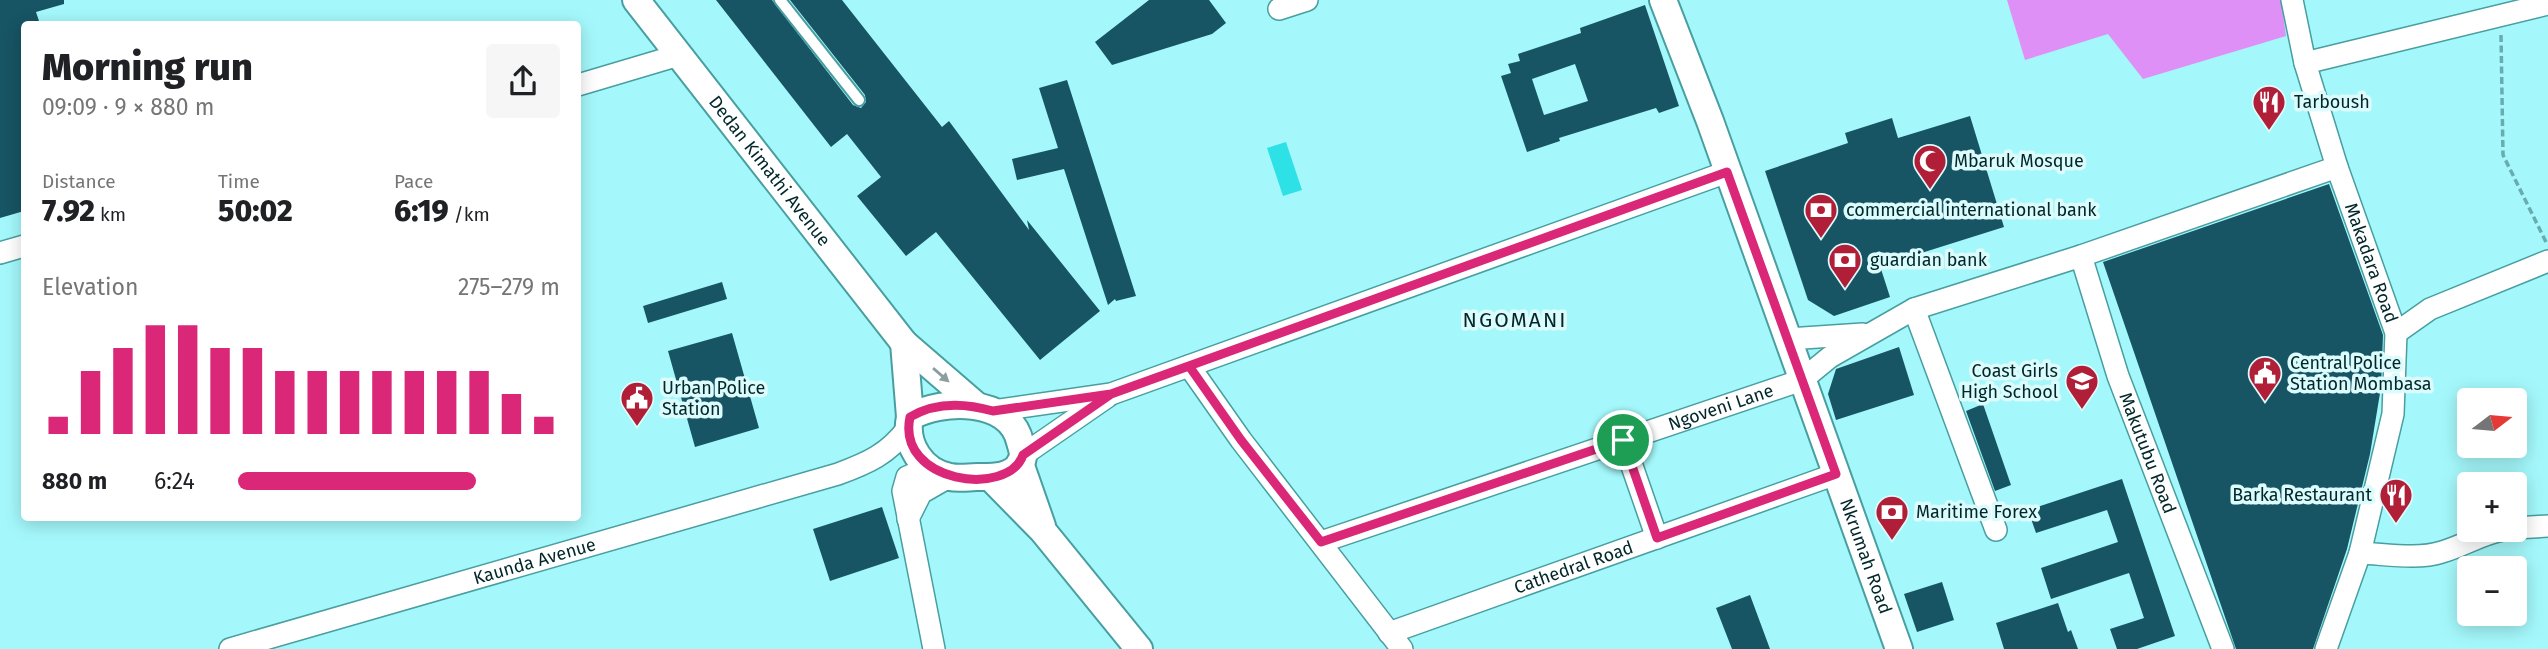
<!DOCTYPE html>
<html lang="en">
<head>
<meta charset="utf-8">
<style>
  :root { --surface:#fff; --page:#f6f6f6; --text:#202124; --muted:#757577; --accent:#db2777 }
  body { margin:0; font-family:"Fira Sans",sans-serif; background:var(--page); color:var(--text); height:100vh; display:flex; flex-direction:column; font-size:26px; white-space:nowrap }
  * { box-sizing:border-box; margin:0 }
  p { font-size:23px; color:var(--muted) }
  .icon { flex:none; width:38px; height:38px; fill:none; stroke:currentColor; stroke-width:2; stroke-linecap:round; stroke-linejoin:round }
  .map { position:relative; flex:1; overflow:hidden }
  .drawer { position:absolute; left:21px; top:21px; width:560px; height:500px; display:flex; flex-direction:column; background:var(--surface); border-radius:7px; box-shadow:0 4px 18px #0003 }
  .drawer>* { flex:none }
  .needle { width:46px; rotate:74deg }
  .controls { position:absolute; left:2457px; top:388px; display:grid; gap:14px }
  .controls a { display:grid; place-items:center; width:70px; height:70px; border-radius:7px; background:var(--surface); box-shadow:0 4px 18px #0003; font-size:35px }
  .pin { position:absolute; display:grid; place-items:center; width:60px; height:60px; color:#fff; margin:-30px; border:4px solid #fff; border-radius:50%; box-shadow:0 2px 7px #0007 }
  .round { display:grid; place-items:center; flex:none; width:74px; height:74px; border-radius:7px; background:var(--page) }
  .overview { display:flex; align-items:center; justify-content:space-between; height:119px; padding:0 21px }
  h1 { font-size:38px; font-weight:800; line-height:52px }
  .metrics { display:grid; grid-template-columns:repeat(3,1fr); gap:10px; height:119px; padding:7px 21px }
  .metrics div { display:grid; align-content:center }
  .metrics b { font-size:30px; font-weight:800 }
  .metrics small { font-size:19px; font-weight:400 }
  .metrics p { font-size:19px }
  .chart { height:196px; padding:14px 21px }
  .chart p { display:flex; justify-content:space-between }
  .chart svg { width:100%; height:126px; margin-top:7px; stroke:var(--accent); stroke-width:6 }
  ul { padding:0 21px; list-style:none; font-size:23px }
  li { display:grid; grid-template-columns:112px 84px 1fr; align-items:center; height:52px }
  li i { height:18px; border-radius:9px; background:var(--accent) }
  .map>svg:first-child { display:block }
  .green { fill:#df90f6 }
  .water { fill:#2de1e6 }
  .building { fill:#175464; fill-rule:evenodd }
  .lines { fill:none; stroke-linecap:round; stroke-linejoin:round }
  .service-casing { stroke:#499ea0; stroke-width:14 }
  .minor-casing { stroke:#499ea0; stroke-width:24 }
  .tertiary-casing { stroke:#499ea0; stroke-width:30 }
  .path { stroke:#69acaf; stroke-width:3.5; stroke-dasharray:7 3.5; stroke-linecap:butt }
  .service { stroke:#fff; stroke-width:10 }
  .minor { stroke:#fff; stroke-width:21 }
  .tertiary { stroke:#fff; stroke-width:26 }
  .oneway { fill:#8d9e9f }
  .route-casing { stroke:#fff; stroke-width:14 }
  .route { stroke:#db2777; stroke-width:9 }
  .labels { text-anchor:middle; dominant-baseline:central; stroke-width:7; stroke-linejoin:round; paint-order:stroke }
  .poi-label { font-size:18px; fill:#022729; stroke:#dcfbfc; text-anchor:start }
  .street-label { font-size:18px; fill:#022729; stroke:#dcfbfc }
  .quarter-label { font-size:21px; letter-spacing:2px; fill:#022729; stroke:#dcfbfc }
</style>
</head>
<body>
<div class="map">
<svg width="2548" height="649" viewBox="0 0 2548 649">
  <rect width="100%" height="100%" fill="#a4f8fb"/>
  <path class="green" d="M2007,0h274l5,36 -143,43 -35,-45 -83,26z"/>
  <path class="water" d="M1286,142l16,48 -19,6 -16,-48z"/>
  <path class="building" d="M0,0h64v4l-28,8 4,12h-16v187l-24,7z
    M716,0h56l81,105 8,3 5,-6 -1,-7 -75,-95h52l100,127 7,-6 80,109 -2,-10 73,91 -60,49 -104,-128 -30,24 -49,-60 24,-19 -34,-43 -16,13z
    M1149,0h60l17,23 -14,11 -100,31 -17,-23z
    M1645,5l34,101 -20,7 -3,-5 -97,30 1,3 -33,11 -26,-76 10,-3 -3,-9 12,-3 -2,-7 63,-21 -1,-5zM1575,64l13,37 -44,14 -12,-36z
    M1067,80l69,216 -20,5 -1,-2 -7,6 -44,-136 -47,11 -5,-21 46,-11 -19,-60z
    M1970,116l34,111 -124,39 10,31 -56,19 -26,-16 -43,-129 83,-28 -3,-10 47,-15 6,20z
    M2329,184l54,151 -2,52 -11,67 -23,95 -34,100h-77l-133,-387z
    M722,282l5,17 -79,24 -5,-17z
    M732,333l27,95 -64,19 -27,-96z
    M1899,347l15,48 -78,25 -8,-26 8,-25z
    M1983,404l28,81 -16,6 -29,-80z
    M2122,479l53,157 -38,13h-20l-7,-20 34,-11 -15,-45 -78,26 -10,-31 77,-26 -11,-32 -71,23 -8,-23z
    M882,507l17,51 -69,23 -17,-52z
    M1942,582l12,38 -37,12 -13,-38z
    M1750,595l20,54h-38l-16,-41z
    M2058,603l10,29 3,-2 7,19h-74l-8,-26z"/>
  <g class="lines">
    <defs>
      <path id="service" d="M780,0l79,100"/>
      <g id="minor">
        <path id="s1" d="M2292,0l13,63 32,104 59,166 -3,81 -33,139 -34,96"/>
        <path d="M1279,9l28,-9"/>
        <path d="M2305,63l243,-59"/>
        <path d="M578,85l101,-30"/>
        <path d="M0,253l24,-7"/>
        <path id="s2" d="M2081,256l37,120 105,273"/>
        <path d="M1914,309l82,221"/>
        <path d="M2396,333l34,-24 118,-48"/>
        <path d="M1788,339l75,-5"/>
        <path d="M1189,366l52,74 161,209"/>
        <path d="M993,411l118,-17 616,-222"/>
        <path d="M1623,440l34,98"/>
        <path d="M1023,455l84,-58"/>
        <path d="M930,467l-23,10 -4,14 31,158"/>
        <path d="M908,519l13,-26 28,-16"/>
        <path d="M2515,528l33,-2"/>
        <path id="s3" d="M1321,542l481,-162 28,-23 84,-48 167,-53 256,-89"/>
        <path d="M2360,553c26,1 57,7 82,-1 21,-6 39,-18 61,-22"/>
        <path id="s4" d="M1389,633l447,-159"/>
        <path id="s5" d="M230,649l608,-175c30,-11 50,-20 69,-45"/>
      </g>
      <g id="tertiary">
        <path id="s6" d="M636,0l268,343 73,63"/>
        <path id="s7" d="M1663,0l47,121 189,528"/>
        <path d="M904,343l6,74c-6,27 12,55 40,60 9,2 19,0 27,0 16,0 34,1 44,-14 4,-7 1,-14 -1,-21 -10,-45 -79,-43 -110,-25"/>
        <path d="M1020,463l22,63"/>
        <path d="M991,478l52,53 96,118"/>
      </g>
    </defs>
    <use href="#service" class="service-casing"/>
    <use href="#minor" class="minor-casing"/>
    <use href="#tertiary" class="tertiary-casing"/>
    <path class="path" d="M2501,35l2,120 44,89"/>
    <use href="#service" class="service"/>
    <use href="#minor" class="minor"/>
    <use href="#tertiary" class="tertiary"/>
  </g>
  <defs><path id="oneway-solid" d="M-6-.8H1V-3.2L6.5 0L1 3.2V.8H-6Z" transform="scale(1.75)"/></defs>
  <use class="oneway" href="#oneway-solid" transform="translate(941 375) rotate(41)"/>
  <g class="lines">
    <defs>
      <path id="route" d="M1623,440l-302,102 -80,-102 -52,-74 -78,28 -118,17c-28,-8 -58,-9 -83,6 -14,66 98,81 113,38l88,-61 616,-222 109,302 -179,64 -34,-98"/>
    </defs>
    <use href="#route" class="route-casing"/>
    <use href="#route" class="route"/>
  </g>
  <defs>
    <symbol id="restaurant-pin" viewBox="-11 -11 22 30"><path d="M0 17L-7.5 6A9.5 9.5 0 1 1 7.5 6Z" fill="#b11e38" stroke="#dcfbfc"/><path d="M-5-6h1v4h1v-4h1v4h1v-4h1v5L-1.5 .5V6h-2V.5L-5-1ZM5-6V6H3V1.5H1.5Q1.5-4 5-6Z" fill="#fff"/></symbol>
    <symbol id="mosque-pin" viewBox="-11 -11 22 30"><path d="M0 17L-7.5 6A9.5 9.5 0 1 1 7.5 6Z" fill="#b11e38" stroke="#dcfbfc"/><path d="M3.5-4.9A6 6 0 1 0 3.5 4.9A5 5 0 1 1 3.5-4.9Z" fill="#fff"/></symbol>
    <symbol id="bank-pin" viewBox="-11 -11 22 30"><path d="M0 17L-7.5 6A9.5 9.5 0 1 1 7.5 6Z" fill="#b11e38" stroke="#dcfbfc"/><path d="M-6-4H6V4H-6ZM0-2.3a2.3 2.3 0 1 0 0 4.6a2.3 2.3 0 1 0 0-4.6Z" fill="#fff"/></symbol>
    <symbol id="civic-pin" viewBox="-11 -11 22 30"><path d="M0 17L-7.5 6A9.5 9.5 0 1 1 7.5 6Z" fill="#b11e38" stroke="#dcfbfc"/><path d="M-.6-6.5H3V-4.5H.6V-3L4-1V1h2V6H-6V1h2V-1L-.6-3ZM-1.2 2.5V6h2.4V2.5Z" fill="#fff"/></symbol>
    <symbol id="school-pin" viewBox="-11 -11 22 30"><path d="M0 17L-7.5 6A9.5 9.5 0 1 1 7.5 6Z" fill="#b11e38" stroke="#dcfbfc"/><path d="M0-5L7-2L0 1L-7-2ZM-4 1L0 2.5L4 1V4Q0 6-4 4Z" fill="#fff"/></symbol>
  </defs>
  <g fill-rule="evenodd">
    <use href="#restaurant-pin" x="2250" y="83" width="38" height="52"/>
    <use href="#mosque-pin" x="1911" y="142" width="38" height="52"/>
    <use href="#bank-pin" x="1802" y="191" width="38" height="52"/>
    <use href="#bank-pin" x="1826" y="241" width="38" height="52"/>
    <use href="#civic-pin" x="2246" y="354" width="38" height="52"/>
    <use href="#school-pin" x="2063" y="362" width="38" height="52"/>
    <use href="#civic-pin" x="618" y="379" width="38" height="52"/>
    <use href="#restaurant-pin" x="2377" y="476" width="38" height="52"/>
    <use href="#bank-pin" x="1873" y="493" width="38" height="52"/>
  </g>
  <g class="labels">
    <g class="poi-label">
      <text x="2294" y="102">Tarboush</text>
      <text x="1954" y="161">Mbaruk Mosque</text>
      <text x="1846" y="210">commercial international bank</text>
      <text x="1870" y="260">guardian bank</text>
      <text x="2290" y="363">Central Police<tspan x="2290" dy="21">Station Mombasa</tspan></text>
      <text x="2058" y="371" text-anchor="end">Coast Girls<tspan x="2058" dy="21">High School</tspan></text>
      <text x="662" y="388">Urban Police<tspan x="662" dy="21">Station</tspan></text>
      <text x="2372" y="495" text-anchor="end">Barka Restaurant</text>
      <text x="1916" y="512">Maritime Forex</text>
    </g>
    <g class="street-label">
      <text stroke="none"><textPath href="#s6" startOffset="217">Dedan Kimathi Avenue</textPath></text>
      <text stroke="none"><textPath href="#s1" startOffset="275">Makadara Road</textPath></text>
      <text stroke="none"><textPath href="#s3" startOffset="422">Ngoveni Lane</textPath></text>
      <text stroke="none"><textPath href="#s2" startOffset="208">Makutubu Road</textPath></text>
      <text stroke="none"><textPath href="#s7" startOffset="592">Nkrumah Road</textPath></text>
      <text stroke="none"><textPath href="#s5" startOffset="317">Kaunda Avenue</textPath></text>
      <text stroke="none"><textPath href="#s4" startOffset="196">Cathedral Road</textPath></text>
    </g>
    <g class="quarter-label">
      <text x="1515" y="320">NGOMANI</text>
    </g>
  </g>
</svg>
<div class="controls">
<a><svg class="needle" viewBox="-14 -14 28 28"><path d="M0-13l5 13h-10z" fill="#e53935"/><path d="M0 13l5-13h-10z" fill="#757577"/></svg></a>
<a>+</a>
<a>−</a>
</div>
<div class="pin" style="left:1623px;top:440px;background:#1e9e55"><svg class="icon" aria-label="arrive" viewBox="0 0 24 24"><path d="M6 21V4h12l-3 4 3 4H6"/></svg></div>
<section class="drawer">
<div class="overview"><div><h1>Morning run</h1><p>09:09 · 9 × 880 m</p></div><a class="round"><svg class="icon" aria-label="share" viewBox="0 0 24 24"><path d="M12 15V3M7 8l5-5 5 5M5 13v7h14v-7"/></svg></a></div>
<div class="metrics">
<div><p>Distance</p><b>7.92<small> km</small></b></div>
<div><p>Time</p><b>50:02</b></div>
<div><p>Pace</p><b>6:19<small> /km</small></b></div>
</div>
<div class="chart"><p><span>Elevation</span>275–279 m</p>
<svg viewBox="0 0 160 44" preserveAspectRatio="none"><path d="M5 44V38M15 44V22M25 44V14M35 44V6M45 44V6M55 44V14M65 44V14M75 44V22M85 44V22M95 44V22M105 44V22M115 44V22M125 44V22M135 44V22M145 44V30M155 44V38"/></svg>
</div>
<ul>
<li><b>880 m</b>6:24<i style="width:74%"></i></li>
</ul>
</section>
</div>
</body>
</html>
